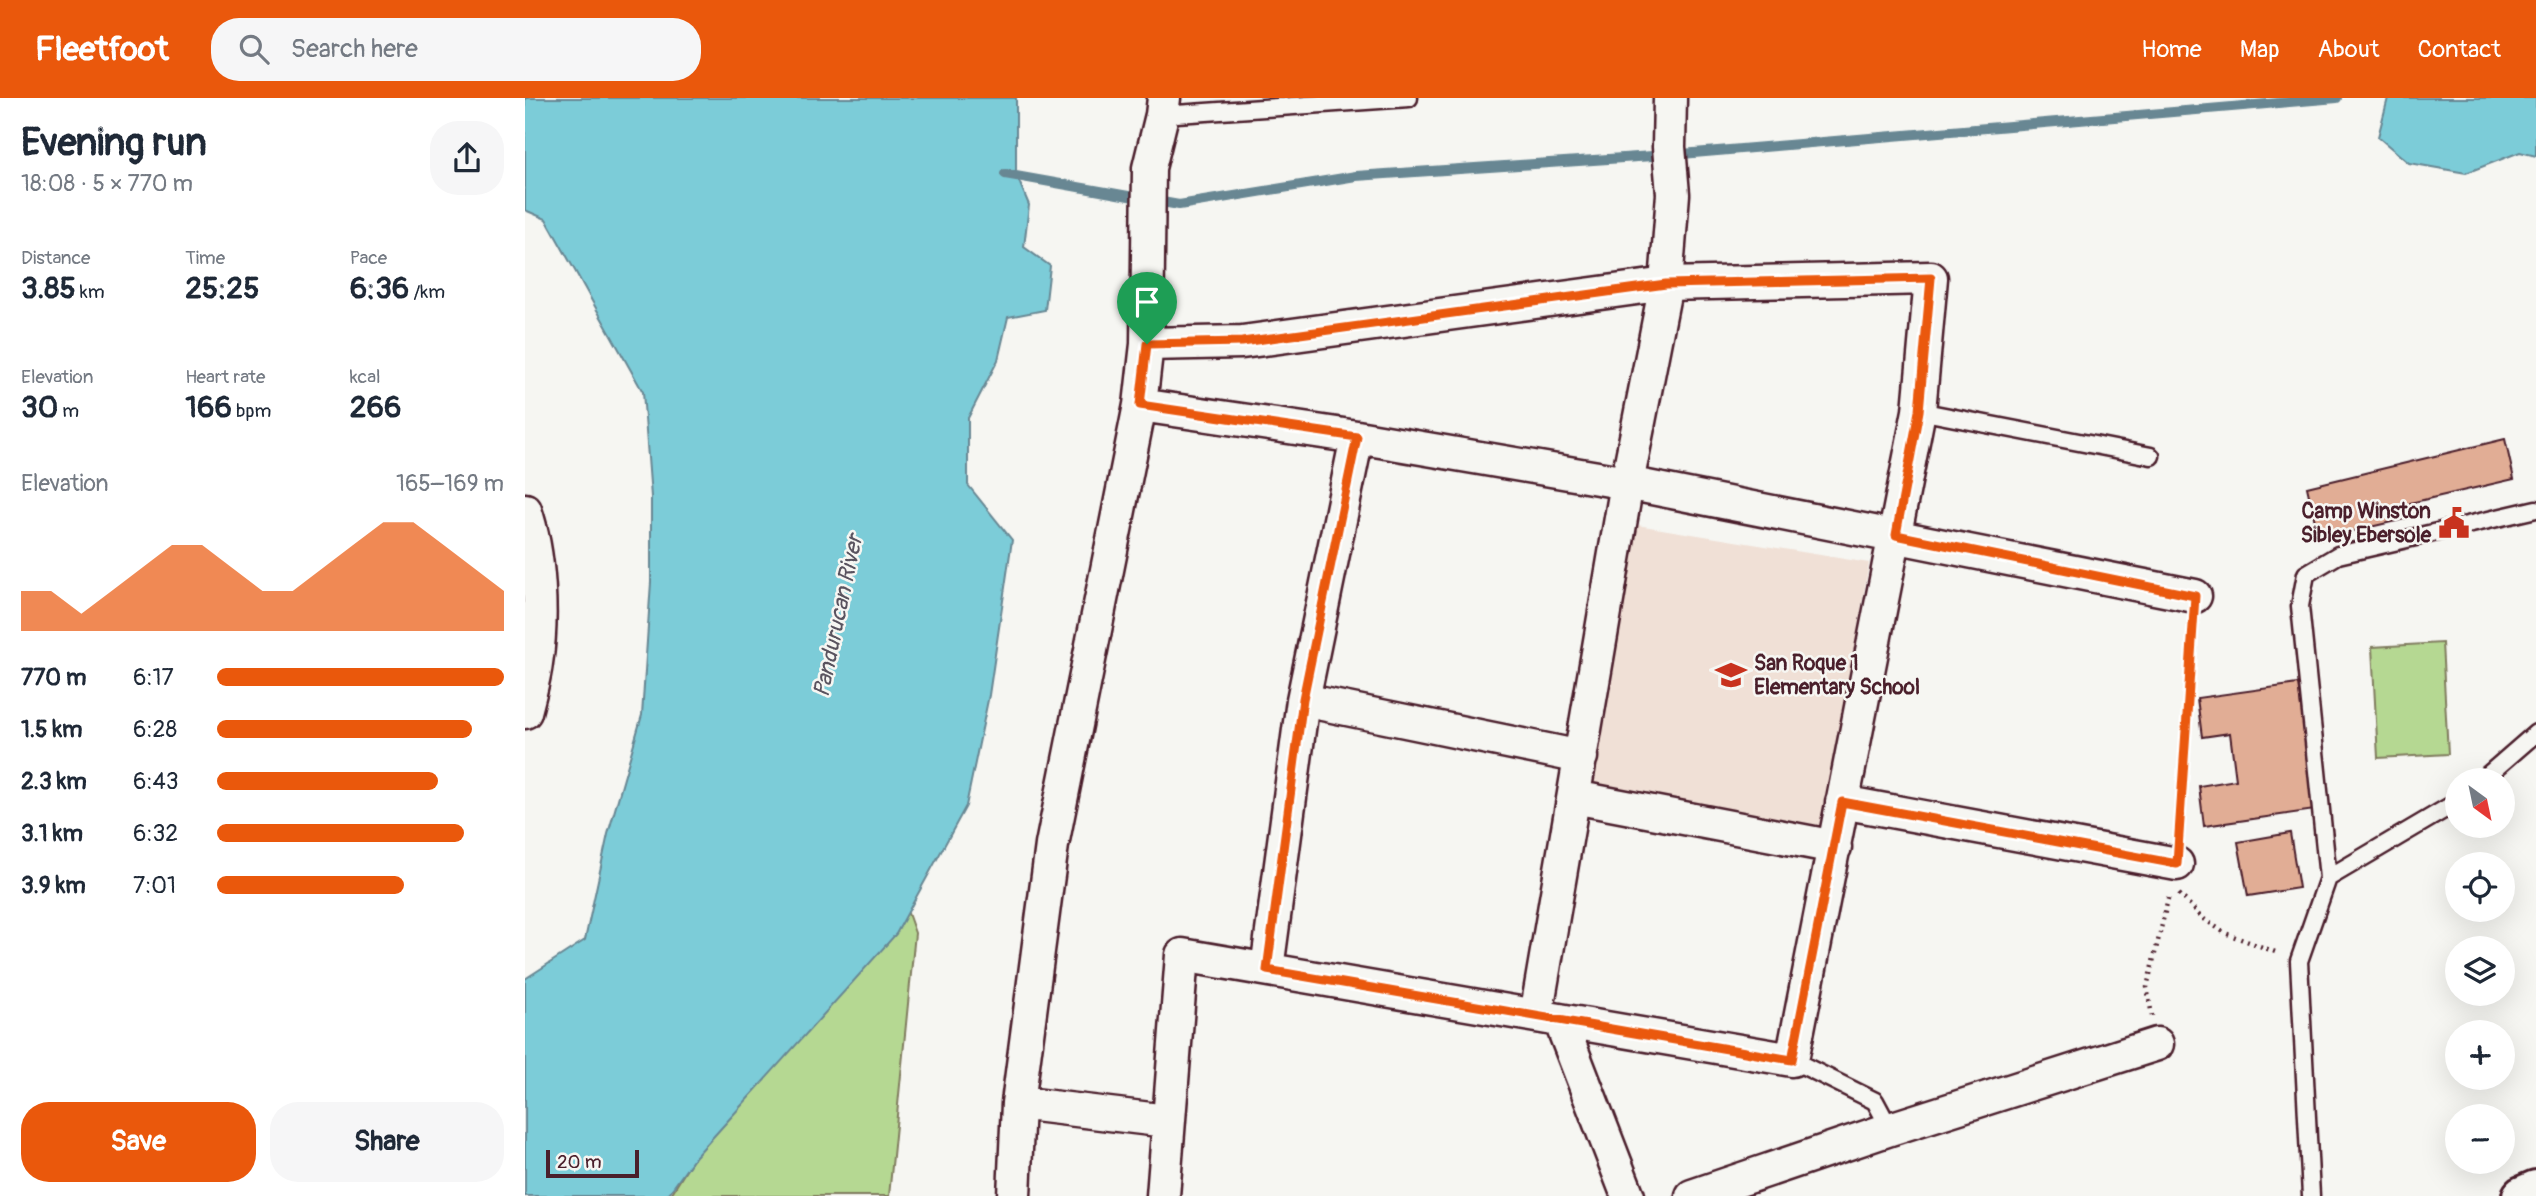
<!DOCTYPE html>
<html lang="en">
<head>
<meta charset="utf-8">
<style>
  :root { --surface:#fff; --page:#f6f6f7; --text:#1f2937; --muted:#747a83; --accent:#ea580c }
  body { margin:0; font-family:Pangolin,sans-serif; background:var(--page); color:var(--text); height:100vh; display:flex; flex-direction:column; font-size:26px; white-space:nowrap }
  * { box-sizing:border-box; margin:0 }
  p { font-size:23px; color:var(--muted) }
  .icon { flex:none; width:38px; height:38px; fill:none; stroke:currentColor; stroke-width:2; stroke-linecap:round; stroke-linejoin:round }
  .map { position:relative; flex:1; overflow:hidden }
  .drawer { display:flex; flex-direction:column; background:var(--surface); width:525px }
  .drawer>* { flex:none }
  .needle { width:46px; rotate:147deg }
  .buttons { position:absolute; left:1920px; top:670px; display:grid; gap:14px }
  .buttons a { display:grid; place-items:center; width:70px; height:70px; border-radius:50%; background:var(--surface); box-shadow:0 7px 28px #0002; font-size:35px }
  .scale { position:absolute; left:21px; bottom:18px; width:93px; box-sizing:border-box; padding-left:7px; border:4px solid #4a1f2b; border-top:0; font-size:19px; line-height:24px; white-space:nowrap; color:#4a1f2b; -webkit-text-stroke:5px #f6f6f2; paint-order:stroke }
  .pin { position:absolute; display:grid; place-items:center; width:60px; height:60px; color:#fff; margin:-72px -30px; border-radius:50% 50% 50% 0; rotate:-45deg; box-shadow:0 0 7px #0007 }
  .pin .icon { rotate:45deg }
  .round { display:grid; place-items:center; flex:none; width:74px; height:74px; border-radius:28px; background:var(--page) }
  .overview { display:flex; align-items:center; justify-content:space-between; height:119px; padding:0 21px }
  h1 { font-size:38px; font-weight:800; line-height:52px }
  .stats { display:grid; grid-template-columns:repeat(3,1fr); gap:10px; height:119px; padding:7px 21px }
  .stats div { display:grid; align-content:center }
  .stats b { font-size:30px; font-weight:800 }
  .stats small { font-size:19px; font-weight:400 }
  .stats p { font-size:19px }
  .chart { height:196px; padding:14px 21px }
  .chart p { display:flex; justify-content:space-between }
  .chart svg { width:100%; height:126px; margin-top:7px; fill:var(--accent); opacity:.7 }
  .primary-button { display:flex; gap:14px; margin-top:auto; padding:14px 21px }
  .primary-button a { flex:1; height:80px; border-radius:28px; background:var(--accent); color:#fff; font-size:28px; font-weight:800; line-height:80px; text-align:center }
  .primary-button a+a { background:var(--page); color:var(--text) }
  ul { padding:0 21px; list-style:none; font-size:23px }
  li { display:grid; grid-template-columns:112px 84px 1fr; align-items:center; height:52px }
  li i { height:18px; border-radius:9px; background:var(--accent) }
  header { display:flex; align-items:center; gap:42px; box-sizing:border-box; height:98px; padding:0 35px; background:var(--accent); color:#fff }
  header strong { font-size:33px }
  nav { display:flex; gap:38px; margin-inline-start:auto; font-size:24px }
  .search { width:490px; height:63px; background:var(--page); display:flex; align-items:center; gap:18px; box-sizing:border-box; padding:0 24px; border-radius:28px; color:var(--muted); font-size:26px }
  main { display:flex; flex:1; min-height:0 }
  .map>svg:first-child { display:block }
  .built { fill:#f0e0d6 }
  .green { fill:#b5d892; stroke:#807c5e; stroke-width:2 }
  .water { fill:#7cccd8; stroke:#688793; stroke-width:2 }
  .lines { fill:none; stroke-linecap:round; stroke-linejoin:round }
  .stream { stroke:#688793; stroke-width:10 }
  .building { fill:#e1ad95; stroke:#4a1f2b; stroke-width:2 }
  .lane-casing { stroke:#4a1f2b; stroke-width:21 }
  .street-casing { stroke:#4a1f2b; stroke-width:37 }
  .secondary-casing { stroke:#4a1f2b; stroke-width:44 }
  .path { stroke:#4a1f2b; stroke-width:4.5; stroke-dasharray:2 5; stroke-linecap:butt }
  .lane { stroke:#f6f6f2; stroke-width:16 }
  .street { stroke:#f6f6f2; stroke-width:32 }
  .secondary { stroke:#f6f6f2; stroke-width:38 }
  .route-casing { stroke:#fff; stroke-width:14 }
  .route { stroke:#ea580c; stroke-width:9 }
  .labels { text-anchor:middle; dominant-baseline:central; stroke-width:5; stroke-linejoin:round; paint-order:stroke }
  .poi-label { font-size:21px; font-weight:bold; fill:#4a1f2b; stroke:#f6f6f2; text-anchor:end }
  .water-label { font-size:23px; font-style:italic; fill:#59535f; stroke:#f6f6f2 }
</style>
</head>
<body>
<header>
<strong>Fleetfoot</strong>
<div class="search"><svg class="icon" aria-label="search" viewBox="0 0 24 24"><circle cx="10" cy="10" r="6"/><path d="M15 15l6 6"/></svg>Search here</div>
<nav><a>Home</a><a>Map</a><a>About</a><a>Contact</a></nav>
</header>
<main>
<section class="drawer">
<div class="overview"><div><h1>Evening run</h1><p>18:08 · 5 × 770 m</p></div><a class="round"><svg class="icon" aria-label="share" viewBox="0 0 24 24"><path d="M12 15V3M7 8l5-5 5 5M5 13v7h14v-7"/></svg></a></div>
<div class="stats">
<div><p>Distance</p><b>3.85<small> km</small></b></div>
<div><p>Time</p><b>25:25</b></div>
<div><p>Pace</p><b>6:36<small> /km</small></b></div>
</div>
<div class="stats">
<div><p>Elevation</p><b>30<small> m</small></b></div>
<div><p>Heart rate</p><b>166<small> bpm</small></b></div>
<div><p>kcal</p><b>266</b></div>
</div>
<div class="chart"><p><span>Elevation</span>165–169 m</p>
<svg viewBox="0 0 160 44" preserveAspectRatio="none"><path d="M0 44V30L10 30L20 38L30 30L40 22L50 14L60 14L70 22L80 30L90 30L100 22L110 14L120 6L130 6L140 14L150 22L160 30V44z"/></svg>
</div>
<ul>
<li><b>770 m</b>6:17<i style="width:100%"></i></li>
<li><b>1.5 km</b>6:28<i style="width:89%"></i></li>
<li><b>2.3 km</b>6:43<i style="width:77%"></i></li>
<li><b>3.1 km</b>6:32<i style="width:86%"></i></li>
<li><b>3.9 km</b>7:01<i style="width:65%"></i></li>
</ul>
<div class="primary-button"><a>Save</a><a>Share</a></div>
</section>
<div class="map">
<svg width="2011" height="1098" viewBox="0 0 2011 1098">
  <rect width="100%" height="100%" fill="#f6f6f2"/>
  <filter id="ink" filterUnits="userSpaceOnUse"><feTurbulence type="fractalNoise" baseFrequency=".0143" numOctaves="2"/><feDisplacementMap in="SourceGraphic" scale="14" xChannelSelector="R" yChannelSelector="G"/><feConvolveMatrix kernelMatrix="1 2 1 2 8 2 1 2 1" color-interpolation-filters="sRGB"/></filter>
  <g filter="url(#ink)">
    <path class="built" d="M1112,427l232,38 -45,263 -232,-39z"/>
    <path class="green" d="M1917,545l6,111 -70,4 -6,-111z
      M373,787l17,48 -26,263h-219l60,-96z"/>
    <path class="water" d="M0,0h491v76l13,31 -5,42 26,19 -5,44 -37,7 -10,43 -30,58v67l44,55 -23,155 -23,111 -70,128 -200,222 -29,40h-142v-217l60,-39 23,-106 34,-119 9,-133v-85l-8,-105 -97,-173 -21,-9z
      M1863,0h148v58l-16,-4 -54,21 -57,-10 -31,-26z"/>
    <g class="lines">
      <path class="stream" d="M480,76l174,31 177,-29 326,-22 655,-56"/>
    </g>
    <path class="building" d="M1980,341l9,40 -104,24 3,14 -94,22 -12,-52z
      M1773,586l17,126 -111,16 -5,-40 37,-6 -6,-47 -28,4 -5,-39z
      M1765,735l9,55 -51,8 -10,-54z"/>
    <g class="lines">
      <defs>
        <path id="lane" d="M637,17l247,-17
          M1394,313l232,45
          M1957,682l54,-47
          M1803,780l129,-76
          M1267,962l83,41 15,28
          M1786,1098l-12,-235 29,-83 -28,-272 6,-32 32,-19 198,-46"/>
        <path id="street" d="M622,246l95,-2 424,-58 265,-6 -12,133 -127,649 -610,-105 -19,241
          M615,307l217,32 270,46 568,113
          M0,412c15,43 18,108 11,153 -2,16 -7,33 -11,49
          M778,602l278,57
          M1049,699l261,50
          M1317,704l335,62
          M742,871l36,-269 54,-263
          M1011,918l91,-533 39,-199 7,-90 -4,-47 1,-49
          M1035,922l68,176
          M493,1005l149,18
          M489,1098l4,-93 34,-258 88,-440 7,-61 2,-176 13,-53 2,-17
          M1167,1098l198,-67 267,-85"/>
        <path id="secondary" d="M1997,1098l14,-6"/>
      </defs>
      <use href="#lane" class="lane-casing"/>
      <use href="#street" class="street-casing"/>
      <use href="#secondary" class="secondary-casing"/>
      <path class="path" d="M1654,737l14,-208
        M1654,796l25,25 21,14 53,20
        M1627,918l-5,-29 22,-92"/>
      <use href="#lane" class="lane"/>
      <use href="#street" class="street"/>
      <use href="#secondary" class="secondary"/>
    </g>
  </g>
  <g class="lines" filter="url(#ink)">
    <defs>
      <path id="route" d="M1406,180l-12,133 -23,124 299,61 -18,268 -335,-62 -50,258 -525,-90 36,-271 54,-262 -217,-32 7,-61 95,-2 424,-58z"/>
    </defs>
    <use href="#route" class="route-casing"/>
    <use href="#route" class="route"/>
  </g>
  <defs>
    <symbol id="civic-bare" viewBox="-9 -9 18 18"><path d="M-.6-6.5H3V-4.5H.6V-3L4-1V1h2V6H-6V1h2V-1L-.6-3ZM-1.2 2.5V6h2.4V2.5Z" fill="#c8321e" stroke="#f6f6f2" stroke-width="2.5" paint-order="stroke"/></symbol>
    <symbol id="school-bare" viewBox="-9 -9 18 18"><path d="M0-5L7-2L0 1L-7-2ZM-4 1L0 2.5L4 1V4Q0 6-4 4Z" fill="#c8321e" stroke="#f6f6f2" stroke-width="2.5" paint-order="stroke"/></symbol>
  </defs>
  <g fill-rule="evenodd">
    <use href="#civic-bare" x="1907" y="403" width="44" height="44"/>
    <use href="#school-bare" x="1184" y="555" width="44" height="44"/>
  </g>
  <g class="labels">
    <g class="poi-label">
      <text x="1906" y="413">Camp Winston<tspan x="1906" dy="24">Sibley Ebersole</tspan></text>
      <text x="1229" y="565" text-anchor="start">San Roque 1<tspan x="1229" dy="24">Elementary School</tspan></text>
    </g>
    <g class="water-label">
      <text transform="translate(313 518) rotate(-78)">Pandurucan River</text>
    </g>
  </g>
</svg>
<div class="buttons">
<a><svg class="needle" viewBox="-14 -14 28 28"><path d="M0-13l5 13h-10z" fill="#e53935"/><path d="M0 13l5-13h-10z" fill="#747a83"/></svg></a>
<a><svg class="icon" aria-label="locate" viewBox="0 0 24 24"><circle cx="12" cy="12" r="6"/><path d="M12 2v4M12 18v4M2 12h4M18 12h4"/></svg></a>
<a><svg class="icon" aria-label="layers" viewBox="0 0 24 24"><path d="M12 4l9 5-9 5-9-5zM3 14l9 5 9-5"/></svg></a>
<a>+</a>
<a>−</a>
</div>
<div class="scale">20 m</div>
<div class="pin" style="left:622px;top:246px;background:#1e9e55"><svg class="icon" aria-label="arrive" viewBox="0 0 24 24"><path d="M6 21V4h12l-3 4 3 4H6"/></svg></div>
</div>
</main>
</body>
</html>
